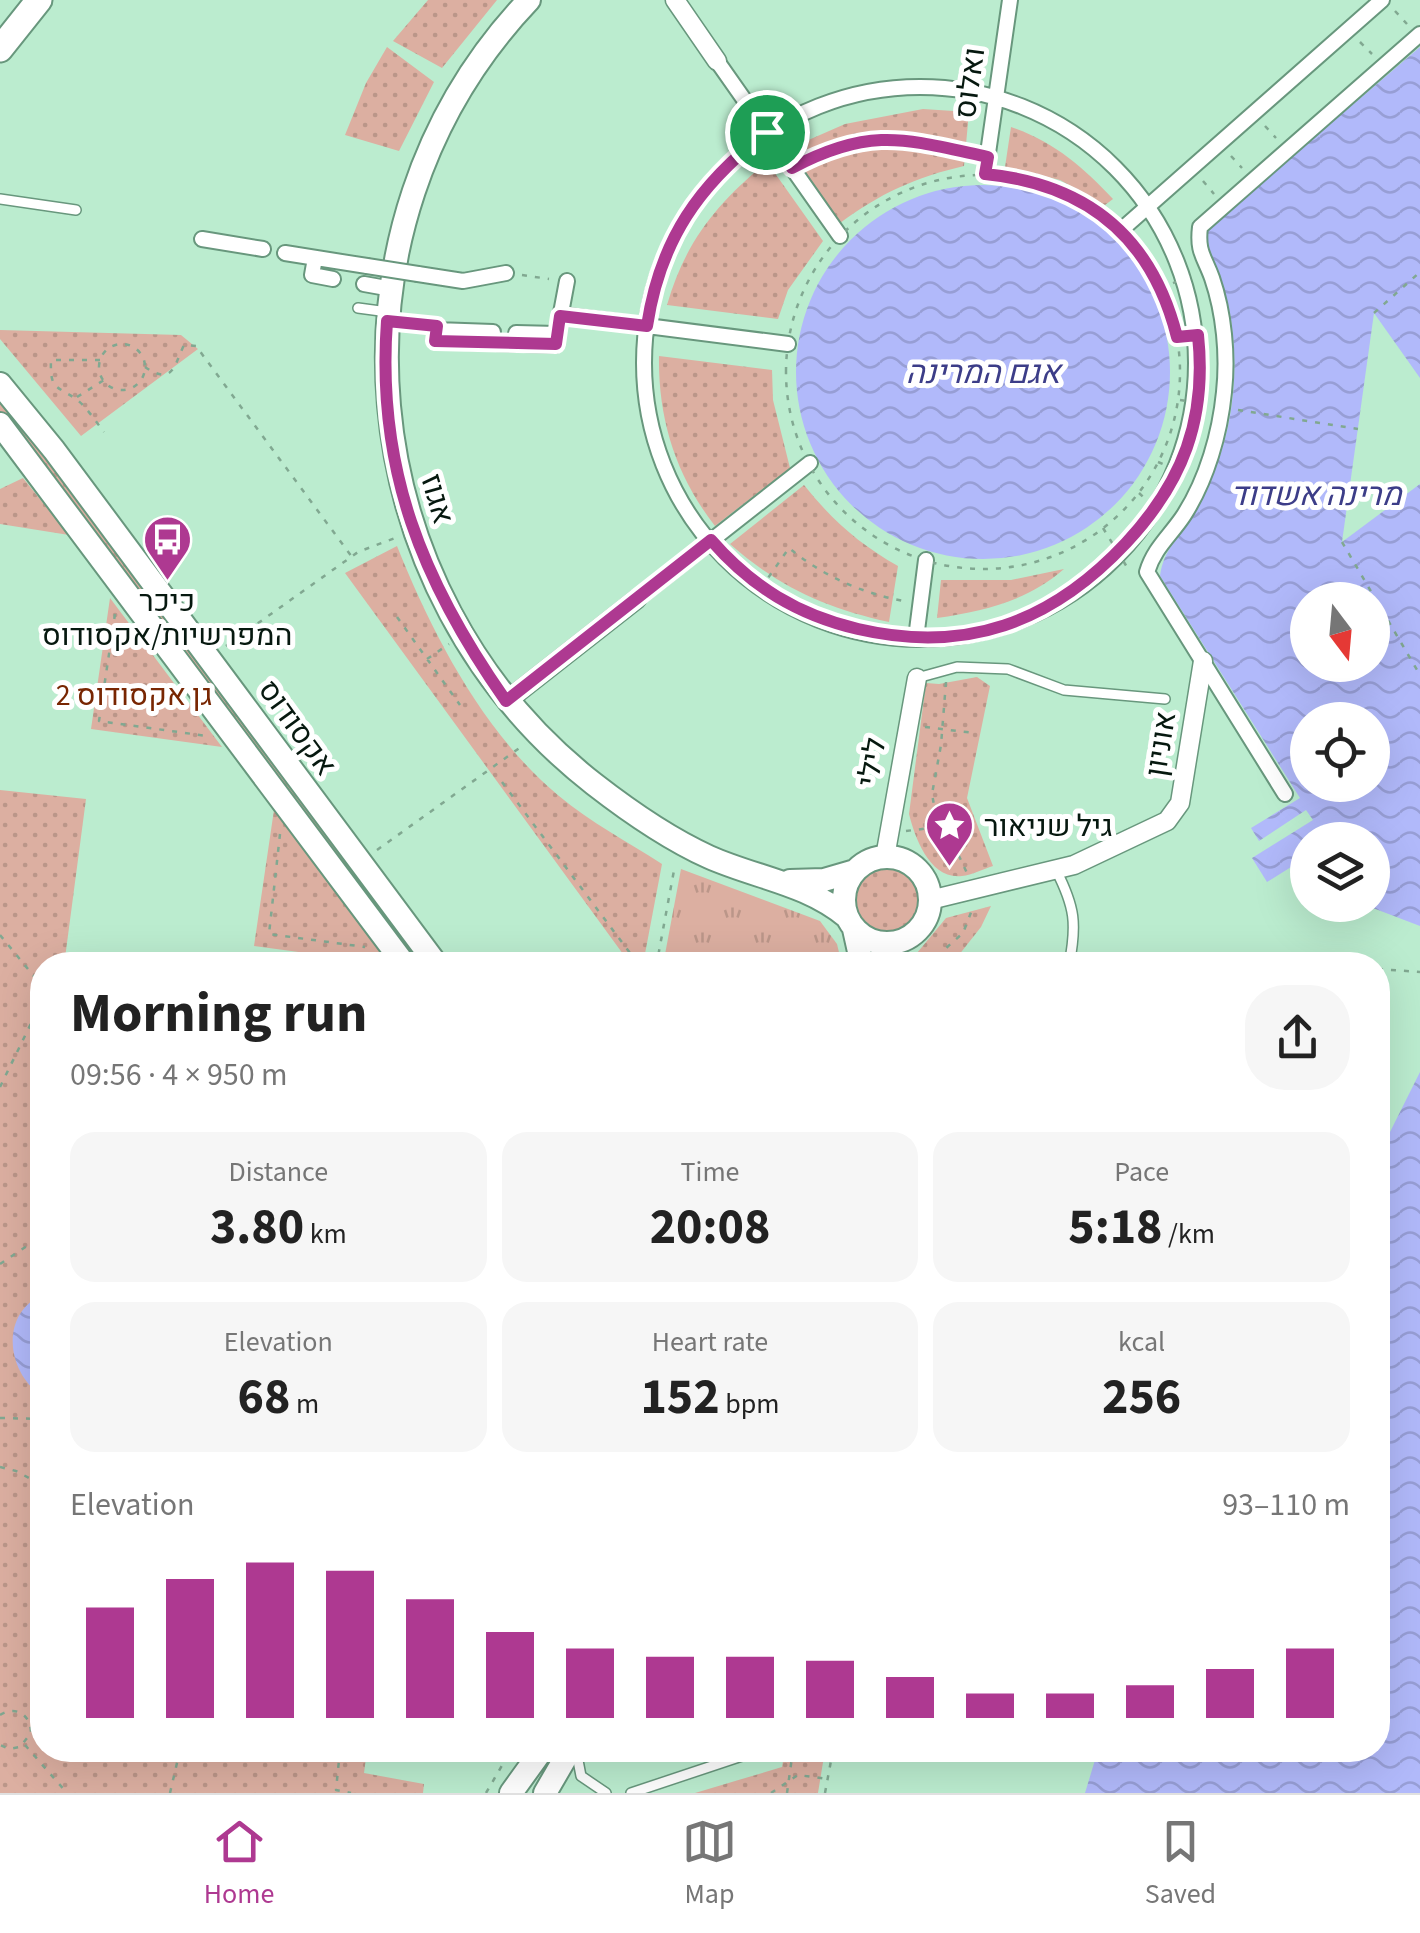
<!DOCTYPE html>
<html lang="en">
<head>
<meta charset="utf-8">
<style>
  :root { --surface:#fff; --page:#f6f6f6; --text:#222; --muted:#767676; --line:#e0e0e0; --accent:#ae3991 }
  body { margin:0; font-family:"Source Sans 3",Heebo,sans-serif; background:var(--page); color:var(--text); height:100vh; display:flex; flex-direction:column; font-size:38px; white-space:nowrap }
  * { box-sizing:border-box; margin:0 }
  p { font-size:32px; color:var(--muted) }
  .icon { flex:none; width:55px; height:55px; fill:none; stroke:currentColor; stroke-width:2; stroke-linecap:round; stroke-linejoin:round }
  .map { position:relative; flex:1; overflow:hidden }
  .sheet { position:absolute; left:30px; top:952px; width:1360px; height:810px; display:flex; flex-direction:column; background:var(--surface); border-radius:40px; box-shadow:0 10px 40px #0002 }
  .sheet>* { flex:none }
  .needle { width:65px; rotate:164deg }
  .fabs { position:absolute; left:1290px; top:582px; display:grid; gap:20px }
  .fabs a { display:grid; place-items:center; width:100px; height:100px; border-radius:50%; background:var(--surface); box-shadow:0 10px 40px #0002; font-size:50px }
  .pin { position:absolute; display:grid; place-items:center; width:85px; height:85px; color:#fff; margin:-42px; border:5px solid #fff; border-radius:50%; box-shadow:0 2px 10px #0007 }
  .round { display:grid; place-items:center; flex:none; width:105px; height:105px; border-radius:40px; background:var(--page) }
  .summary { display:flex; align-items:center; justify-content:space-between; height:170px; padding:0 40px }
  h1 { font-size:55px; font-weight:700; line-height:75px }
  .figures { display:grid; grid-template-columns:repeat(3,1fr); gap:15px; height:170px; padding:10px 40px }
  .figures div { display:grid; align-content:center; border-radius:25px; background:var(--page); text-align:center }
  .figures b { font-size:50px; font-weight:700 }
  .figures small { font-size:28px; font-weight:400 }
  .figures p { font-size:28px }
  .chart { height:280px; padding:20px 40px }
  .chart p { display:flex; justify-content:space-between }
  .chart svg { width:100%; height:180px; margin-top:10px; stroke:var(--accent); stroke-width:6 }
  .tabs { display:flex; justify-content:space-around; align-items:center; height:140px; border-top:2px solid var(--line); background:var(--surface); font-size:28px; color:var(--muted) }
  .tabs a { display:grid; justify-items:center; gap:5px }
  .tabs .current { color:var(--accent) }
  .map>svg:first-child { display:block }
  .grass { fill:url(#grass-tufts) }
  .park { fill:url(#park-dots) }
  .water { fill:url(#water-waves); fill-rule:evenodd }
  .pier { fill:#bbeccf }
  .lines { fill:none; stroke-linecap:round; stroke-linejoin:round }
  .service-casing { stroke:#68977d; stroke-width:12 }
  .pedestrian-casing { stroke:#68977d; stroke-width:18 }
  .minor-casing { stroke:#68977d; stroke-width:21 }
  .tertiary-casing { stroke:#68977d; stroke-width:26 }
  .secondary-casing { stroke:#68977d; stroke-width:29 }
  .path { stroke:#81a891; stroke-width:2.5; stroke-dasharray:5 8; stroke-linecap:butt }
  .service { stroke:#fff; stroke-width:9 }
  .pedestrian { stroke:#fff; stroke-width:14 }
  .minor { stroke:#fff; stroke-width:18 }
  .tertiary { stroke:#fff; stroke-width:22 }
  .secondary { stroke:#fff; stroke-width:25 }
  .pedestrian-bridge-casing { stroke:#68977d; stroke-width:18; stroke-linecap:butt }
  .pedestrian-bridge { stroke:#fff; stroke-width:14 }
  .route-casing { stroke:#fff; stroke-width:20 }
  .route { stroke:#ae3991; stroke-width:12 }
  .labels { text-anchor:middle; dominant-baseline:central; stroke-width:10; stroke-linejoin:round; paint-order:stroke }
  .street-label { font-size:30px; fill:#06180f; stroke:#fff }
  .poi-label { font-size:30px; fill:#06180f; stroke:#fff }
  .park-label { font-size:30px; fill:#782602; stroke:#fff }
  .water-label { font-size:32px; font-style:italic; fill:#3c3d88; stroke:#fff }
</style>
</head>
<body>
<div class="map">
<svg width="1420" height="1793" viewBox="0 0 1420 1793">
  <defs>
    <pattern id="grass-tufts" width="24" height="20" patternUnits="userSpaceOnUse" patternTransform="scale(2.5)"><rect width="24" height="20" fill="#dcafa1"/><path d="M3 7l-1-3M5 7V3M7 7l1-3M15 17l-1-3M17 17v-4M19 17l1-3" fill="none" stroke="#bb9689"/></pattern>
    <pattern id="park-dots" width="8" height="8" patternUnits="userSpaceOnUse" patternTransform="scale(2.5)"><rect width="8" height="8" fill="#dcafa1"/><path d="M2 2h.1M6 6h.1" fill="none" stroke="#bb9689" stroke-width="1.8" stroke-linecap="round"/></pattern>
    <pattern id="water-waves" width="16" height="10" patternUnits="userSpaceOnUse" patternTransform="scale(2.5)"><rect width="16" height="10" fill="#b1b9fa"/><path d="M0 5q4-4 8 0t8 0" fill="none" stroke="#979ed5"/></pattern>
  </defs>
  <rect width="100%" height="100%" fill="#bbeccf"/>
  <path class="grass" d="M681,869l139,52 17,23 5,21h-179z"/>
  <path class="park" d="M428,0h69l-55,68 -49,-27z
    M387,47l47,35 -35,69 -54,-16 21,-52z
    M923,109l46,3 -5,54c-48,11 -85,28 -124,57l-52,-74 57,-25z
    M1011,127c42,14 72,40 102,72l-8,6 -45,-25 -55,-13z
    M767,162l56,79 -35,49 -10,29 -111,-14c18,-63 50,-102 100,-143z
    M0,330l181,5 17,14 -117,87 -81,-97z
    M659,356l113,14 1,30 17,68 -75,58c-39,-50 -57,-107 -56,-170z
    M0,393l437,572h-25l-412,-552z
    M23,478l46,57 -69,-11v-35z
    M804,485c28,35 55,59 94,81l-9,56c-64,-14 -110,-35 -159,-78z
    M397,546c35,88 87,188 162,250 31,26 69,46 103,68l-18,95 -13,6 -286,-392z
    M1064,569c-37,32 -79,42 -127,49l4,-38h70z
    M110,598l112,149 -131,-18z
    M977,677l13,9 -23,112 26,68c-10,3 -21,9 -31,10 -32,4 -47,-38 -53,-62l17,-131 13,1z
    M0,790l86,9 -21,159 5,7h-28v785h325l-3,23 60,11 -1,9h-423z
    M275,803l120,162 -141,-19z
    M851 900a36 36 0 1 1 72 0a36 36 0 1 1-72 0Z
    M991,906l-10,21 -30,38h-44l39,-47z
    M785,1750h40l-7,43h-123l87,-26z"/>
  <path class="water" d="M1420,47v879l-55,-21h7v-65h-64l-1,17 -40,25 -15,-24 61,-38 -7,-10 -47,31 -8,-13 49,-30 -140,-222c4,-28 19,-37 32,-59 18,-31 32,-66 38,-101 6,-33 6,-73 -1,-107 -6,-27 -24,-53 -21,-80zM1308,600h64v65h-64zM1308,720h64v65h-64z
    M796 372a187 187 0 1 1 374 0a187 187 0 1 1-374 0Z
    M1420,1072v721h-335l13,-43h280v-594z
    M42,1295v101c-36,-24 -42,-82 0,-101z"/>
  <path class="pier" d="M1374,313l46,65v106l-78,58z"/>
  <g class="lines">
    <defs>
      <path id="service" d="M0,199l76,11
        M358,308l30,4
        M917,678l40,-11 51,2 56,21 101,9
        M1056,870c19,37 21,54 13,95
        M576,1750l5,26 25,17
        M631,1793l129,-43"/>
      <path id="pedestrian" d="M717,61l123,175
        M644 363a276 276 0 1 1 552 0a276 276 0 1 1-552 0Z
        M985,174l25,-174
        M1120,231l262,-231
        M202,239l61,10
        M285,253l82,13
        M315,258l-3,17 21,4
        M418,274l45,7 43,-8
        M364,284l28,5
        M561,315l227,29
        M387,321l50,5 -2,15 120,4 12,-64
        M436,330l57,2
        M516,333l41,1
        M637,599l173,-136
        M916,638l10,-78
        M1285,794l-138,-222c7,-24 24,-37 37,-57 23,-36 36,-82 40,-123 4,-37 0,-79 -12,-114 -8,-22 -15,-26 -12,-51l220,-193"/>
      <path id="minor" d="M675,0l42,61
        M507,701l130,-102
        M885,857l32,-179
        M930,900l144,-35 93,-44 13,-18 23,-142"/>
      <path id="tertiary" d="M529,0c-216,227 -179,594 65,784 36,28 73,54 115,73 47,21 97,26 138,60
        M0,384l54,66 383,515
        M0,424l405,541
        M844 900a43 43 0 1 1 86 0a43 43 0 1 1-86 0Z
        M790,881l34,-1 31,-9
        M854,929l8,36
        M511,1793l31,-43
        M545,1793l25,-43"/>
      <path id="secondary" d="M0,49l39,-49"/>
    </defs>
    <use href="#service" class="service-casing"/>
    <use href="#pedestrian" class="pedestrian-casing"/>
    <use href="#minor" class="minor-casing"/>
    <use href="#tertiary" class="tertiary-casing"/>
    <use href="#secondary" class="secondary-casing"/>
    <path class="path" d="M1395,11l12,13
      M1360,42l12,12
      M1265,126l11,12
      M1231,156l11,12
      M805,161c59,-31 104,-21 167,-7
      M786 372a197 197 0 1 1 394 0a197 197 0 1 1-394 0Z
      M1203,181l11,13
      M522,275l27,4
      M1161,288l34,-14
      M1374,313l46,-41
      M1180,337l27,-3
      M99 367a23 23 0 1 1 46 0a23 23 0 1 1-46 0Z
      M100,360h-49c-1,29 4,25 25,39 10,7 20,23 28,33
      M145,367c28,19 29,-1 39,-22l12,1 156,211
      M77,397l27,-17
      M1180,400l26,4
      M1238,410l120,19
      M1158,462l28,12
      M1139,493l23,22
      M1103,528l27,44
      M1342,542l78,133
      M761,588l28,-40c34,28 72,45 115,53
      M115,614l-16,107 108,15
      M397,617l63,88
      M226,646l132,-94 37,-14
      M427,659l22,-15
      M946,682l-5,63 -9,49 6,33 14,14 15,32
      M925,727l49,6
      M502,782l137,183
      M906,831l32,-4
      M280,834l-11,100 96,13
      M377,850l148,-106
      M0,935l42,51
      M882,950l8,1 21,14
      M653,965l4,-3 18,-97
      M927,965l36,-32 9,-23
      M1378,969l42,3
      M0,1087l42,-86
      M0,1264l42,-28
      M0,1418l42,1
      M0,1467l16,4 26,14
      M0,1715c16,-10 31,0 31,18l-11,14 -11,2 -9,-4
      M25,1745l42,48
      M340,1750l-4,40 15,3
      M170,1793l10,-43
      M486,1793l25,-43
      M771,1793l27,-18 30,4
      M787,1793l6,-43
      M825,1793l8,-43"/>
    <use href="#service" class="service"/>
    <use href="#pedestrian" class="pedestrian"/>
    <use href="#minor" class="minor"/>
    <use href="#tertiary" class="tertiary"/>
    <use href="#secondary" class="secondary"/>
    <defs>
      <path id="pedestrian-bridge" d="M367,266l51,8"/>
    </defs>
    <use href="#pedestrian-bridge" class="pedestrian-bridge-casing"/>
    <use href="#pedestrian-bridge" class="pedestrian-bridge"/>
  </g>
  <g class="lines">
    <defs>
      <path id="route" d="M767,132l25,36c79,-42 113,-29 196,-11l-3,17c102,10 167,63 192,163l21,-2c9,84 -15,147 -72,208 -75,80 -160,111 -268,86 -60,-14 -106,-42 -147,-89l-205,161c-83,-118 -130,-232 -119,-380l50,5 -2,15 121,3 4,-28 87,10c13,-86 52,-142 120,-194z"/>
    </defs>
    <use href="#route" class="route-casing"/>
    <use href="#route" class="route"/>
  </g>
  <defs>
    <symbol id="bus-pin" viewBox="-11 -11 22 30"><path d="M0 17L-7.5 6A9.5 9.5 0 1 1 7.5 6Z" fill="#ae3991" stroke="#fff"/><path d="M-5-6H5V4H4V6H2V4H-2V6H-4V4H-5ZM-3.5-4V0h7V-4ZM-3.5 1.2v1.5H-2V1.2ZM2 1.2v1.5H3.5V1.2Z" fill="#fff"/></symbol>
    <symbol id="sight-pin" viewBox="-11 -11 22 30"><path d="M0 17L-7.5 6A9.5 9.5 0 1 1 7.5 6Z" fill="#ae3991" stroke="#fff"/><path d="M0-6L1.8-2.2L6-1.7L2.9 1.2L3.7 5.4L0 3.3L-3.7 5.4L-2.9 1.2L-6-1.7L-1.8-2.2Z" fill="#fff"/></symbol>
  </defs>
  <g fill-rule="evenodd">
    <use href="#bus-pin" x="140" y="512" width="55" height="75"/>
    <use href="#sight-pin" x="922" y="798" width="55" height="75"/>
  </g>
  <g class="labels">
    <g class="street-label">
      <text transform="translate(970 83) rotate(-82)">ואלוס</text>
      <text transform="translate(437 499) rotate(74)">אגוז</text>
      <text transform="translate(297 728) rotate(54)">אקסודוס</text>
      <text transform="translate(1161 744) rotate(-81)">אוניון</text>
      <text transform="translate(872 762) rotate(-80)">לילי</text>
    </g>
    <g class="poi-label">
      <text x="167" y="601">כיכר<tspan x="167" dy="34">המפרשיות/אקסודוס</tspan></text>
      <text x="984" y="826" text-anchor="start">גיל שניאור</text>
    </g>
    <g class="park-label">
      <text x="134" y="695">גן אקסודוס 2</text>
    </g>
    <g class="water-label">
      <text x="983" y="373">אגם המרינה</text>
      <text x="1316" y="495">מרינה אשדוד</text>
    </g>
  </g>
</svg>
<div class="fabs">
<a><svg class="needle" viewBox="-14 -14 28 28"><path d="M0-13l5 13h-10z" fill="#e53935"/><path d="M0 13l5-13h-10z" fill="#767676"/></svg></a>
<a><svg class="icon" aria-label="locate" viewBox="0 0 24 24"><circle cx="12" cy="12" r="6"/><path d="M12 2v4M12 18v4M2 12h4M18 12h4"/></svg></a>
<a><svg class="icon" aria-label="layers" viewBox="0 0 24 24"><path d="M12 4l9 5-9 5-9-5zM3 14l9 5 9-5"/></svg></a>
</div>
<div class="pin" style="left:767px;top:132px;background:#1e9e55"><svg class="icon" aria-label="arrive" viewBox="0 0 24 24"><path d="M6 21V4h12l-3 4 3 4H6"/></svg></div>
<section class="sheet">
<div class="summary"><div><h1>Morning run</h1><p>09:56 · 4 × 950 m</p></div><a class="round"><svg class="icon" aria-label="share" viewBox="0 0 24 24"><path d="M12 15V3M7 8l5-5 5 5M5 13v7h14v-7"/></svg></a></div>
<div class="figures">
<div><p>Distance</p><b>3.80<small> km</small></b></div>
<div><p>Time</p><b>20:08</b></div>
<div><p>Pace</p><b>5:18<small> /km</small></b></div>
</div>
<div class="figures">
<div><p>Elevation</p><b>68<small> m</small></b></div>
<div><p>Heart rate</p><b>152<small> bpm</small></b></div>
<div><p>kcal</p><b>256</b></div>
</div>
<div class="chart"><p><span>Elevation</span>93–110 m</p>
<svg viewBox="0 0 160 44" preserveAspectRatio="none"><path d="M5 44V17M15 44V10M25 44V6M35 44V8M45 44V15M55 44V23M65 44V27M75 44V29M85 44V29M95 44V30M105 44V34M115 44V38M125 44V38M135 44V36M145 44V32M155 44V27"/></svg>
</div>
</section>
</div>
<nav class="tabs">
<a class="current"><svg class="icon" aria-label="home" viewBox="0 0 24 24"><path d="M3 11l9-7 9 7M6 9v11h12V9"/></svg>Home</a>
<a><svg class="icon" aria-label="map" viewBox="0 0 24 24"><path d="M3 6l6-2 6 2 6-2v14l-6 2-6-2-6 2zM9 4v14M15 6v14"/></svg>Map</a>
<a><svg class="icon" aria-label="saved" viewBox="0 0 24 24"><path d="M7 4h10v16l-5-4-5 4z"/></svg>Saved</a>
</nav>
</body>
</html>
